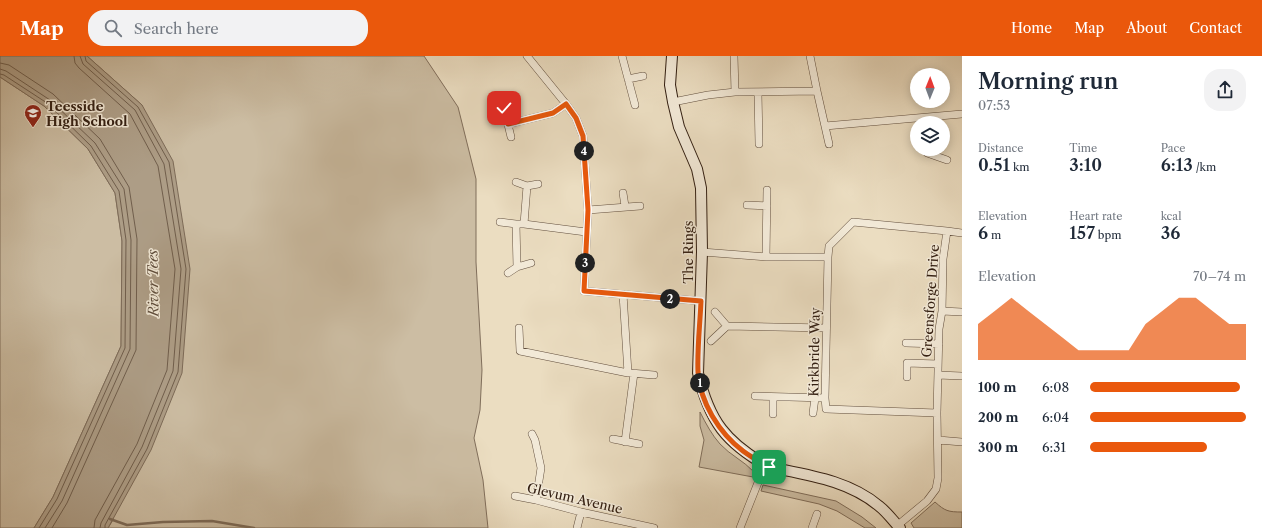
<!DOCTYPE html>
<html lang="en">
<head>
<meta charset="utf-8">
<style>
  :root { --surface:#fff; --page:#f2f2f3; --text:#1f2937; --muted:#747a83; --accent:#ea580c }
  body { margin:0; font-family:"Libre Caslon Text",serif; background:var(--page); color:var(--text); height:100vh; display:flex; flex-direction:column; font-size:15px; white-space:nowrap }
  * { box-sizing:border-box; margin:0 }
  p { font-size:13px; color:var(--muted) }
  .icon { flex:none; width:22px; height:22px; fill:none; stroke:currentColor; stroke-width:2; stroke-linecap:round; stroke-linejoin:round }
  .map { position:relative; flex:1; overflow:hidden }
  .sheet { display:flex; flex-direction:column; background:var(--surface); width:300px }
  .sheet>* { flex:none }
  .needle { width:26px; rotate:1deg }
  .controls { position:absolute; left:910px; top:12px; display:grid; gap:8px }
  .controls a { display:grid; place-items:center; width:40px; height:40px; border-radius:50%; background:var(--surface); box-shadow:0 2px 10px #0003; font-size:20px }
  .pin { position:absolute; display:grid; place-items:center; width:34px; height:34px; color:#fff; margin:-17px; border-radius:8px; box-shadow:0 2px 6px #0006 }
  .km { position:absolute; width:20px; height:20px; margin:-10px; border-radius:50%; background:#222; color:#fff; font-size:11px; line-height:20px; text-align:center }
  .round { display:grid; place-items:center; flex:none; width:42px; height:42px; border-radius:16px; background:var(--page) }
  .head { display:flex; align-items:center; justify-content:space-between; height:68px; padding:0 16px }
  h1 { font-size:22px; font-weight:600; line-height:30px }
  .metrics { display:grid; grid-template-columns:repeat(3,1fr); gap:6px; height:68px; padding:4px 16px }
  .metrics div { display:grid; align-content:center }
  .metrics b { font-size:17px; font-weight:600 }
  .metrics small { font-size:11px; font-weight:400 }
  .metrics p { font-size:11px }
  .chart { height:112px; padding:8px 16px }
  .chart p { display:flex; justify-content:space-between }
  .chart svg { width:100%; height:72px; margin-top:4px; fill:var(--accent); opacity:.7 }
  ul { padding:0 16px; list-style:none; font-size:13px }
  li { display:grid; grid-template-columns:64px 48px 1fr; align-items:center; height:30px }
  li i { height:10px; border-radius:5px; background:var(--accent) }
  header { display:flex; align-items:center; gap:24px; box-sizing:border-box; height:56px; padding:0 20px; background:var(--accent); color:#fff }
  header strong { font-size:19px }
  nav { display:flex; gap:22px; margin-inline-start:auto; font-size:14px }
  .search { width:280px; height:36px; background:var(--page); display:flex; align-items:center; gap:10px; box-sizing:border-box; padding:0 14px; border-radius:16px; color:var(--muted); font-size:15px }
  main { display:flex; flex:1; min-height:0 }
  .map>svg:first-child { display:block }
  .green { fill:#ccbda3; stroke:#806e5b }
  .water { fill:#ad9d86; stroke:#7d6b58 }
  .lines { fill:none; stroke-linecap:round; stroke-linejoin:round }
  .shore { stroke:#705e4c; stroke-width:1 }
  .stream { stroke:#7d6b58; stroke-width:2.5 }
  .street-casing { stroke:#624f3e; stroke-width:8 }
  .secondary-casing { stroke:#342013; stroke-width:12 }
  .street { stroke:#f2e9d7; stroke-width:7 }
  .secondary { stroke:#f2e9d7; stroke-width:10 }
  .route-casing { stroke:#fff; stroke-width:8 }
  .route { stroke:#ea580c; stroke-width:5 }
  .labels { text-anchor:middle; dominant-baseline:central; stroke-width:3; stroke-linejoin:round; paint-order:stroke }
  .poi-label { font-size:13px; font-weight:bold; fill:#342013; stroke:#f2e9d7; text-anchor:start }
  .street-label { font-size:13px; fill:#342013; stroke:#f2e9d7 }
  .water-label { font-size:14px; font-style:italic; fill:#5e4c3b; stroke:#f2e9d7 }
</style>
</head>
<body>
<header>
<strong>Map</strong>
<div class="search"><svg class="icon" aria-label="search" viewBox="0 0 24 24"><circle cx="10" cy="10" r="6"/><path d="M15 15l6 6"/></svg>Search here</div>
<nav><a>Home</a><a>Map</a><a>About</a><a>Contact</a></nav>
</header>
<main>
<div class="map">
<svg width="962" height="472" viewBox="0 0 962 472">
  <rect width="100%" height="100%" fill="#ebddc1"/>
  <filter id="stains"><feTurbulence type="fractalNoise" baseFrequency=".005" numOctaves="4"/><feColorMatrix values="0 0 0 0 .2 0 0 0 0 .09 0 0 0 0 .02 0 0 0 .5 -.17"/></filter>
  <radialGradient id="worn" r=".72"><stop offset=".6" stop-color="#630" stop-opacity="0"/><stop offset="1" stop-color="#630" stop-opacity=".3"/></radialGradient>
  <path class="green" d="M87,0h337l34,51 18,72v83l6,108 -2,40 -6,28 9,42 5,48h-380l5,-8 29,-415z
    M0,21l44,29 44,43 27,44 7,48 -1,105 -68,151 -19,31h-34z
    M700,356c6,12 12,23 20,32 10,11 24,17 34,28l-1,5 -54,-10 5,-27 -4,-14z
    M763,429l73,16 26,16 14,11h-11l-28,-17 -18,-7 -58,-13z
    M935,446c10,9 13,10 27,10v16h-48l-3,-5z"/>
  <path class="water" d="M0,0h87l55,49 31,56 17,108 -8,104 -31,77 -43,78h-74l19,-31 68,-151 1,-105 -7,-48 -27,-44 -44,-43 -44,-29z"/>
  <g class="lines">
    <path class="shore" d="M74,0l1,7 4,5 51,46 28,52 17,103 -8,101 -30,74 -42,76 -1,8
      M80,0l3,8 52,46 29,54 17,105 -8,102 -31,76 -41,76 -1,5
      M85,0l1,5 52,46 31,55 17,107 -8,103 -31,77 -42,76v3
      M0,7l9,2 44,29 47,45 29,48 8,52 -1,111 -69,153 -15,25
      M0,13l6,2 44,29 45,43 29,46 7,51 -1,109 -68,152 -17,27
      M0,18l4,1 43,28 44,43 28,45 7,49 -1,108 -68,151 -18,29"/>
    <path class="stream" d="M110,463l17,6 36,-3 49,-1 42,7"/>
    <defs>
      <path id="street" d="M527,0l39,48 10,14 7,18 5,74 -4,81 117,10
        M622,0l13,49
        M734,0l1,36
        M810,0l7,35
        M628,23l15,-3
        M758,37l1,51
        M673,46l35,-7 27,-3 82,-1 12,53
        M504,52l7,29
        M508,68l45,-11 13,-9
        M825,70l137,-12
        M926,93l1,4 20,7
        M516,126l11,4 -3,38
        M527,130l11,-2
        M623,137l2,13
        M747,149l20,1
        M588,154l52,-4
        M500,166l16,2h8l62,8
        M947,175l15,2
        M702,196l64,5h62l1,-11 24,-24 94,9 -4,28 -1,52 -3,18 -2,84 1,65 -2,11 -9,12 -29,24
        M766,201l1,-67
        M828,201l-3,141 1,11 111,4
        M517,211l14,-4
        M508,217l9,-6 -1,-43
        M942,255l20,1
        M715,256l12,14
        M519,272l1,23 108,22 -5,-79
        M711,285l16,-15 99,2
        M906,287l33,1
        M630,317l24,2
        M938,319l24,1
        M907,321v-14l31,1
        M755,340l70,2
        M773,341v17
        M813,357l2,-15
        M532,378l3,6 6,28 -5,32
        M613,383l26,5
        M938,384l24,2
        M625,386l9,-69
        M515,440l21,4 45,12 73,16
        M577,472l4,-16
        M740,472l25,-63
        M812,472l5,-14"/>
      <path id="secondary" d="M672,0l-2,29 3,17 6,25 18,42 4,19 1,64 -4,121c11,48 28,70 71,94 38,8 79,13 110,39 8,6 14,15 21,22"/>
    </defs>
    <use href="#street" class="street-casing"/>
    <use href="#secondary" class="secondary-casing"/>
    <use href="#street" class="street"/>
    <use href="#secondary" class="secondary"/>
  </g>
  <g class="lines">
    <defs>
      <path id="route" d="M504,52l4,16 45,-11 13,-9 10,14 7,18 5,74 -4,81 117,10c-1,24 -4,48 -3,71 2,30 21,61 45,79 8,6 17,11 26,16"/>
    </defs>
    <use href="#route" class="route-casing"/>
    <use href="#route" class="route"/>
  </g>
  <defs>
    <symbol id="school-pin" viewBox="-11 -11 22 30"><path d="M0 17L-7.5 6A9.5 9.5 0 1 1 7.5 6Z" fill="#8f2418" stroke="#f2e9d7"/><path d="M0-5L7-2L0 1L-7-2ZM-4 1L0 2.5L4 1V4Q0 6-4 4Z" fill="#fff"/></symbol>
  </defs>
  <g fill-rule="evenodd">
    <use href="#school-pin" x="23" y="47" width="20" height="27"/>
  </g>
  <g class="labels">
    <g class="poi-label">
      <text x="46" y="50">Teesside<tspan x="46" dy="15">High School</tspan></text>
    </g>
    <g class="street-label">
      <text transform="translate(688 196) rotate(-90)">The Rings</text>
      <text transform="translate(930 245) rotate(-86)">Greensforge Drive</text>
      <text transform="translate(814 296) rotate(-89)">Kirkbride Way</text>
      <text transform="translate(575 442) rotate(13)">Glevum Avenue</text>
    </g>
    <g class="water-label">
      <text transform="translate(153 227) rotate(-91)">River Tees</text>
    </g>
  </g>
  <rect width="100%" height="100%" filter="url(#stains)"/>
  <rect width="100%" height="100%" fill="url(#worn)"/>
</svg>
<div class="controls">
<a><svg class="needle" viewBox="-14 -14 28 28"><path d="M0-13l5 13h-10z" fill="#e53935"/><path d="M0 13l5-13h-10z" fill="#747a83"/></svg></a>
<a><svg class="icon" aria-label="layers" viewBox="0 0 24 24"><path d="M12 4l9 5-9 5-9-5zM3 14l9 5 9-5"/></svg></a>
</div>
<div class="pin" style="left:769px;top:411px;background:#1e9e55"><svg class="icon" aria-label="arrive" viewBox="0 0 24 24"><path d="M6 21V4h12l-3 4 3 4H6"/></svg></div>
<div class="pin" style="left:504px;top:52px;background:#d93025"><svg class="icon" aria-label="check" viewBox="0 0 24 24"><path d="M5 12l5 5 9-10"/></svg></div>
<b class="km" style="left:700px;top:327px">1</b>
<b class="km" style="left:670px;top:243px">2</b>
<b class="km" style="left:585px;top:207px">3</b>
<b class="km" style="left:584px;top:95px">4</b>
</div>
<section class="sheet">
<div class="head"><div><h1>Morning run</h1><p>07:53</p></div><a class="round"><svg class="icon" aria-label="share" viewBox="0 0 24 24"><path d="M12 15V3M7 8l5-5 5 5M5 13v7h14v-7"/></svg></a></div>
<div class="metrics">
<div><p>Distance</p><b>0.51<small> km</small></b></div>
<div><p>Time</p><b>3:10</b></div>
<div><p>Pace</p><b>6:13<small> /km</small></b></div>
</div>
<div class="metrics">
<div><p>Elevation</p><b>6<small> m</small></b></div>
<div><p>Heart rate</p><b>157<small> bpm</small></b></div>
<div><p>kcal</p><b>36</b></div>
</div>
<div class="chart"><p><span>Elevation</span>70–74 m</p>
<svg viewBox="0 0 160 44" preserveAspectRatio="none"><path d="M0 44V22L10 14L20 6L30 14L40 22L50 30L60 38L70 38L80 38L90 38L100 22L110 14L120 6L130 6L140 14L150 22L160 22V44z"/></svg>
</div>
<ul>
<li><b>100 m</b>6:08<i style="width:96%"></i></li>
<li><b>200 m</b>6:04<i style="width:100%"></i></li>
<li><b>300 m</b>6:31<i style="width:75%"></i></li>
</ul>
</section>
</main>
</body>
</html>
